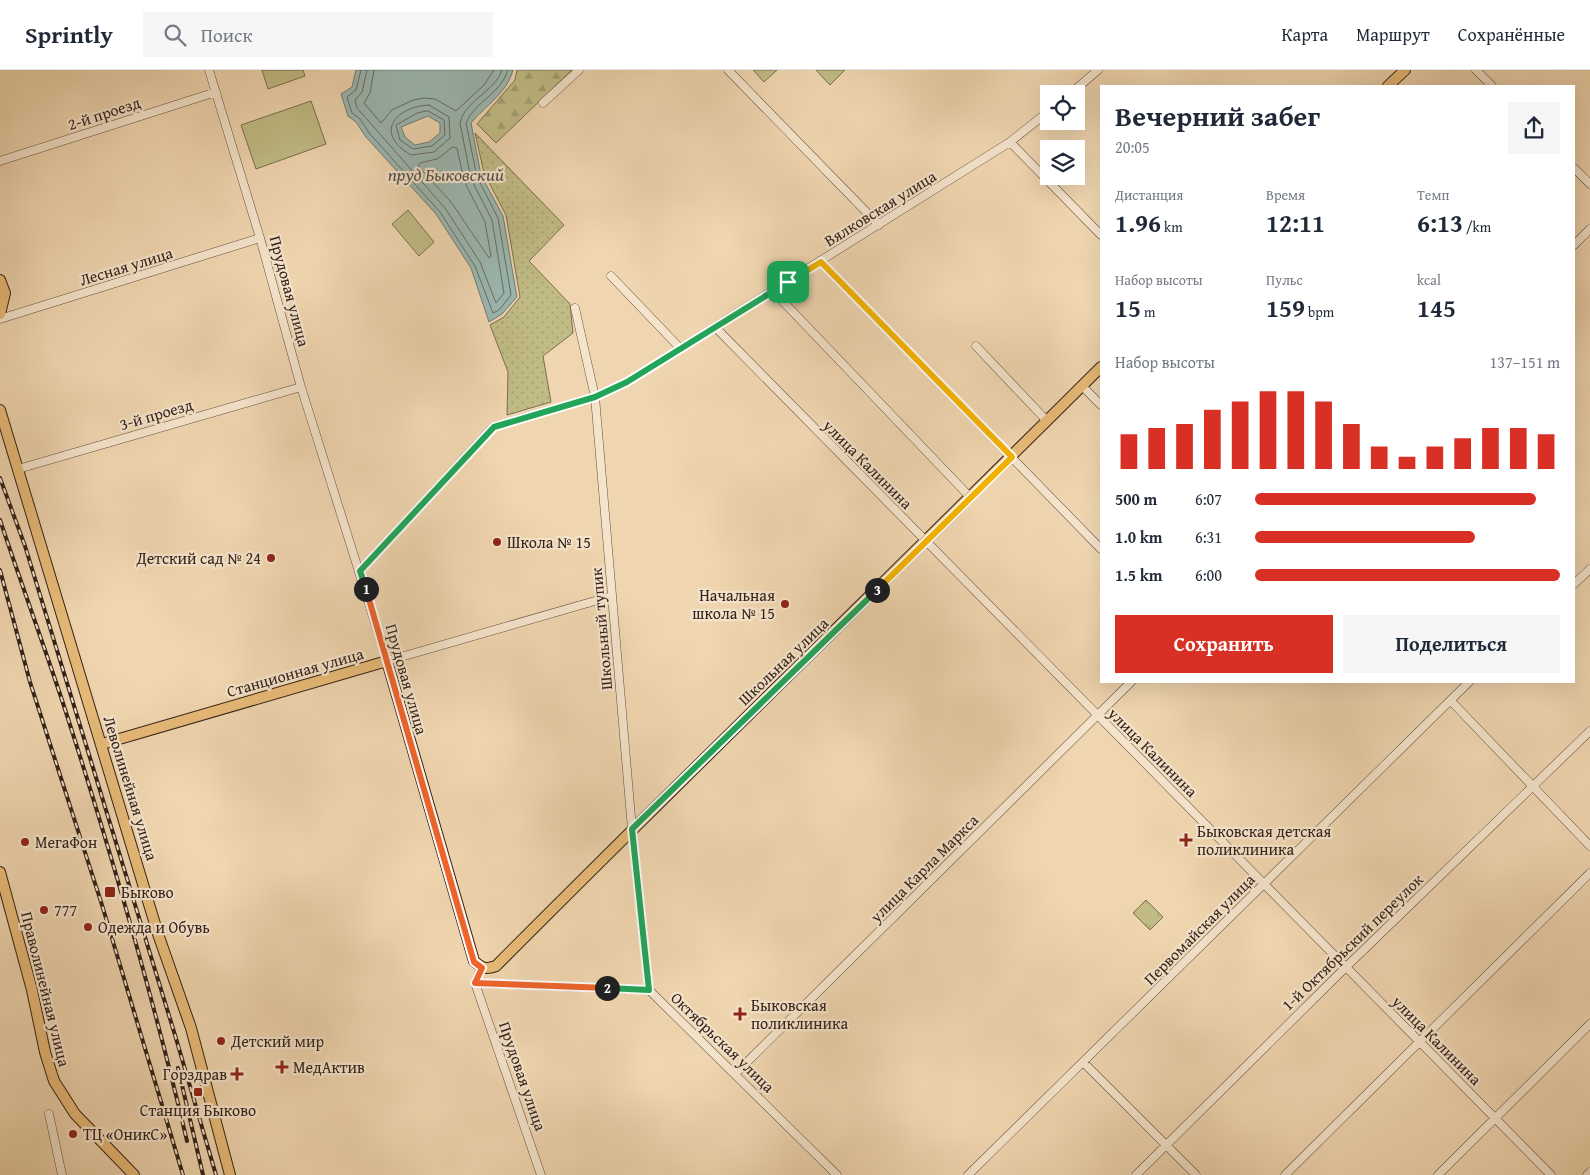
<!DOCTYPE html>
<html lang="ru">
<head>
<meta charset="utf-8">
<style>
  :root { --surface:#fff; --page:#f6f6f7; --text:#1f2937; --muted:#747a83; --line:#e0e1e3; --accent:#d93025 }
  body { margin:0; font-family:"Gentium Book Plus",serif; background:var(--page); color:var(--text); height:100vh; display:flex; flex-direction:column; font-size:19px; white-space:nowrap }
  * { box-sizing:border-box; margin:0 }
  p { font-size:16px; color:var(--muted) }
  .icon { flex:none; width:28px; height:28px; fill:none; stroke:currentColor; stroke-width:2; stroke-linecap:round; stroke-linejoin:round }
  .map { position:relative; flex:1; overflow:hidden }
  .details { position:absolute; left:1100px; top:15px; width:475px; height:598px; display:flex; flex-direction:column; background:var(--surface); border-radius:0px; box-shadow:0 5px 20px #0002 }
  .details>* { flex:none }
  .buttons { position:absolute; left:1040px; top:15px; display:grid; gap:10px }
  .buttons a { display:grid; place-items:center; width:45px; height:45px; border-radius:0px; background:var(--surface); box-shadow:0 5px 20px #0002; font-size:25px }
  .pin { position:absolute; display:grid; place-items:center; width:42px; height:42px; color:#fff; margin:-21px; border-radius:10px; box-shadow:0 2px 8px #0006 }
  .km { position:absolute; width:25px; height:25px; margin:-12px; border-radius:50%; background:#222; color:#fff; font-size:14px; line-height:25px; text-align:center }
  .round { display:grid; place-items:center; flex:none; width:52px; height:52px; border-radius:0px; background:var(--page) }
  .summary { display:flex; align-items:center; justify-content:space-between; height:85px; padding:0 15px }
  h1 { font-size:28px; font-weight:700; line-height:38px }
  .figures { display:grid; grid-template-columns:repeat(3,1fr); gap:8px; height:85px; padding:5px 15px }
  .figures div { display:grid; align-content:center }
  .figures b { font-size:25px; font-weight:700 }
  .figures small { font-size:14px; font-weight:400 }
  .figures p { font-size:14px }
  .chart { height:140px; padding:10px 15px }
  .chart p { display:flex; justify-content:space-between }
  .chart svg { width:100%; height:90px; margin-top:5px; stroke:var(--accent); stroke-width:6 }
  .primary-button { display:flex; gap:10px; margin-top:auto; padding:10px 15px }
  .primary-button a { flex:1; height:58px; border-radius:0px; background:var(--accent); color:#fff; font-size:20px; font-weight:700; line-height:58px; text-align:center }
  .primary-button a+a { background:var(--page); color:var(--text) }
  ul { padding:0 15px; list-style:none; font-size:16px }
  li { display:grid; grid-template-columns:80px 60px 1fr; align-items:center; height:38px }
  li i { height:12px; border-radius:6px; background:var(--accent) }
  header { display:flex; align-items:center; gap:30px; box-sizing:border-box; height:70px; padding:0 25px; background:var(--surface); border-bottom:1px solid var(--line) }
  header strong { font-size:24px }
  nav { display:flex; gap:28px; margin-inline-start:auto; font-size:18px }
  .search { width:350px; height:45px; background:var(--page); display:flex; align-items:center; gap:12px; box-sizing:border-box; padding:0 18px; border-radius:0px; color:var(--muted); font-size:19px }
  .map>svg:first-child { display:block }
  .grass { fill:url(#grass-dots); stroke:#7a6f50 }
  .forest { fill:url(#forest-firs); stroke:#7a6f50 }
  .park { fill:url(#park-tufts); stroke:#7a6f50 }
  .pitch { fill:#c1bc86; stroke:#7a6f50 }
  .water { fill:#9bb8b2; stroke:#717c75; fill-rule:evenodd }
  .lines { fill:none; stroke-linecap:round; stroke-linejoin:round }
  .shore { stroke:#676d66; stroke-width:1 }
  .minor-casing { stroke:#624f40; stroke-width:9 }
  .major-casing { stroke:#33221a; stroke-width:12 }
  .minor { stroke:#f5e4cc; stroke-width:8 }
  .major { stroke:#e8bb78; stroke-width:10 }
  .rail-casing { stroke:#33221a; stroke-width:4 }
  .rail { stroke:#f5e4cc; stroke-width:2; stroke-dasharray:5.5; stroke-linecap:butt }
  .split-1-casing { stroke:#fff; stroke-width:10 }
  .split-2-casing { stroke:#fff; stroke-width:10 }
  .split-3-casing { stroke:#fff; stroke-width:10 }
  .split-4-casing { stroke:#fff; stroke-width:10 }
  .split-1 { stroke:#22a559; stroke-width:6 }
  .split-2 { stroke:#f0652b; stroke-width:6 }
  .split-3 { stroke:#22a559; stroke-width:6 }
  .split-4 { stroke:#f5b400; stroke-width:6 }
  .poi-dot { fill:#8f2418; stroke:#f5e4cc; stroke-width:2 }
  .labels { text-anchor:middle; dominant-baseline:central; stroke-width:4.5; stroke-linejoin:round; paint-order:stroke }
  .street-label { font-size:16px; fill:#33221a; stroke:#f5e4cc }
  .poi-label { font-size:16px; fill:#33221a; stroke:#f5e4cc; text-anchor:start }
  .water-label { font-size:18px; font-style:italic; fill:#524f48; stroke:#f5e4cc }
</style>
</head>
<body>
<header>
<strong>Sprintly</strong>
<div class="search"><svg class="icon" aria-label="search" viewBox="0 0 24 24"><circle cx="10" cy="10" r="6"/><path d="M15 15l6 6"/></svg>Поиск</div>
<nav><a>Карта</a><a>Маршрут</a><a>Сохранённые</a></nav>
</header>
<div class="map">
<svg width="1590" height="1105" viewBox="0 0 1590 1105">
  <defs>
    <pattern id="grass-dots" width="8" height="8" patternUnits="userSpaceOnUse" patternTransform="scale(1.25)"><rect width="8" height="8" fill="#c1bc86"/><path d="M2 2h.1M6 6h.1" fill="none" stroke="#a6a173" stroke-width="1.8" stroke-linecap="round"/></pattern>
    <pattern id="forest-firs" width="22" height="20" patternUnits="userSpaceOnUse" patternTransform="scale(1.25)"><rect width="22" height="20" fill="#c1bc86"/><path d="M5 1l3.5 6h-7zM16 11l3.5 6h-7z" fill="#a6a173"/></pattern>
    <pattern id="park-tufts" width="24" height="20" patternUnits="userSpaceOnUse" patternTransform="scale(1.25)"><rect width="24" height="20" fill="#c1bc86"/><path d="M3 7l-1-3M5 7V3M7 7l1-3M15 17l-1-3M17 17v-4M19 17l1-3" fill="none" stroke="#a6a173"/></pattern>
  </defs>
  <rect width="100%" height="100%" fill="#f0d6b0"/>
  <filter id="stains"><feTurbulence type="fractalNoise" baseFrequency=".004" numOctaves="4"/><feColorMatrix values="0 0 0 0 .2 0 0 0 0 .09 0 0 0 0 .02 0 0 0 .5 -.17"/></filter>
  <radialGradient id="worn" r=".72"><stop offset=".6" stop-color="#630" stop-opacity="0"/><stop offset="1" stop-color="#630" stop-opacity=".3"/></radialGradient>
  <path class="grass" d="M475,63l89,92 -35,36 41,43 3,29 -30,23 8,46 -44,13 1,-43 -18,-47 14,-8 16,-20 -14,-82 -22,-42z"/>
  <path class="forest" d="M517,0h55l-76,73 -19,-19 38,-44z"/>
  <path class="park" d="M1146,830l17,17 -13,13 -17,-17z"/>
  <path class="pitch" d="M262,0h41l2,6 -37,13z
    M753,0h24l-13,12z
    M816,0h29l-15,15z
    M311,31l15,43 -70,25 -15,-44z
    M408,140l26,32 -15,14 -27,-32z"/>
  <path class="water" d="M356,0h157c-6,23 -27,35 -42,53l10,52 22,41 14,81 -15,17 -13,8 -18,-54 -35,-54 -70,-77 -10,-15 -8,-6 -7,-22 11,-7zM428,46l12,7v10l-11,9 -14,3 -10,-8 -4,-10z"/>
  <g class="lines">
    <path class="shore" d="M361,0l-5,20 -9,7 5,16 8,6 10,15 70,78 35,54 18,47 6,-3 12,-15 -13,-77 -21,-41 -11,-54c9,-22 35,-29 42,-53
      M367,0l-5,22 -7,8 2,8 88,100 35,54 16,41 8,-10 -12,-73 -21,-41 -11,-56c5,-23 35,-31 42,-53
      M374,0l-4,23 -6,10 17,20 11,-13 21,-10 11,-2 11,1 21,12 28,-26 10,-15
      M429,35l20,12 1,21 -16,14 -23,3c-37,-21 -17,-48 18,-50z
      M428,41l16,9 1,15 -13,11 -19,3 -13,-9 -4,-15 21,-12z
      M453,77l4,1 7,33 21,41 6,34 -2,2 -38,-56 -33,-36 2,-3 17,-4z"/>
    <defs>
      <path id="minor" d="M209,0l51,168 41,149 86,274 225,-65
        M728,0l151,155
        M1476,0l16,16
        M1070,24l28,-24
        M543,33l36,-33
        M1010,72l91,93
        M0,91l216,-69
        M1574,98l16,16
        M1574,175l16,-16
        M821,192l280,287
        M611,206l69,72
        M773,221l197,206
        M575,238l20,89 37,432 17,161
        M0,249l260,-81
        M715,257l836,848
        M976,276l71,75
        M1082,316l19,19
        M18,399l283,-82
        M360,501l133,-144 102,-30 32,-15 383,-240 39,-31
        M1574,514l16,-15
        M1451,631l139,145
        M481,898l-6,15 66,192
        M475,913l174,7 188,185
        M1083,992l113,113
        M736,1003l396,-392
        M49,1044l13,61
        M968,1105l502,-494
        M1136,1105l210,-208 244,-236
        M1285,1105l305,-302
        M1438,1105l152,-151
        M1587,1105l3,-3"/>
      <path id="major" d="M1388,16l17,-16
        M0,210l5,13 -5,21
        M0,340l158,524 33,94 39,147
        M102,674l285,-83 87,300c8,7 11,9 22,5 200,-201 404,-399 605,-599
        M0,802l32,118 13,62 9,29 21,33 59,61"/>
    </defs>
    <use href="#minor" class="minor-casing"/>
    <use href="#major" class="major-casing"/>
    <use href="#minor" class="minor"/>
    <use href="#major" class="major"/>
    <defs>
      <path id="rail" d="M0,408l25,68 150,489 41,140
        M0,450c20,60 42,120 62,180 47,145 90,292 125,441
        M0,500l30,112 72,223 81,270
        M178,998l25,107"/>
    </defs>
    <use href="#rail" class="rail-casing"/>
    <use href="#rail" class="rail"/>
  </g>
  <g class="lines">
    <defs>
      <path id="split-1" d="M366,519l-6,-18 134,-144 101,-30 32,-15 161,-100"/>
      <path id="split-2" d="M366,519l108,373 8,6 -7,15 132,5"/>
      <path id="split-3" d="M607,918l42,2 -17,-161 245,-239"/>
      <path id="split-4" d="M788,212l33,-20 191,195 -135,133"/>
    </defs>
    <use href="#split-1" class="split-1-casing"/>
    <use href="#split-2" class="split-2-casing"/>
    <use href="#split-3" class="split-3-casing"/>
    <use href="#split-4" class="split-4-casing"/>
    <use href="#split-1" class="split-1"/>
    <use href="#split-2" class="split-2"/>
    <use href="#split-3" class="split-3"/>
    <use href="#split-4" class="split-4"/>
  </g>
  <g class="poi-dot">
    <circle cx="497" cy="472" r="5"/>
    <circle cx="271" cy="488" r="5"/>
    <circle cx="785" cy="534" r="5"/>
    <path d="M1183.5 762.5h5v5h5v5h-5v5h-5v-5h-5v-5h5z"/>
    <circle cx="25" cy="772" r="5"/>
    <rect x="104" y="816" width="12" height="12" rx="2.5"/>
    <circle cx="44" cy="840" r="5"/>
    <circle cx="88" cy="857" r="5"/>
    <path d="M737.5 936.5h5v5h5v5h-5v5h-5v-5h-5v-5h5z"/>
    <circle cx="221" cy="971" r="5"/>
    <path d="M279.5 989.5h5v5h5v5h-5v5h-5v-5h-5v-5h5z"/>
    <path d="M234.5 996.5h5v5h5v5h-5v5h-5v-5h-5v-5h5z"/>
    <rect x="193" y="1017" width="10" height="10" rx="2.5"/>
    <circle cx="73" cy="1064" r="5"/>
  </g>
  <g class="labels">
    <g class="street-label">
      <text transform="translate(104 43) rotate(-18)">2-й проезд</text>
      <text transform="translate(880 138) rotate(-32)">Вялковская улица</text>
      <text transform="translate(126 196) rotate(-17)">Лесная улица</text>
      <text transform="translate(290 221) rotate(75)">Прудовая улица</text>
      <text transform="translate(156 344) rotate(-16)">3-й проезд</text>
      <text transform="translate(868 394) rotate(45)">улица Калинина</text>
      <text transform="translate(601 559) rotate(-95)">Школьный тупик</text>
      <text transform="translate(783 591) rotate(-44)">Школьная улица</text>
      <text transform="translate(295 602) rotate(-16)">Станционная улица</text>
      <text transform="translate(407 609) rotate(74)">Прудовая улица</text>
      <text transform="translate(1153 682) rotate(45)">улица Калинина</text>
      <text transform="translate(131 718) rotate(73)">Леволинейная улица</text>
      <text transform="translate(924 798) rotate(-45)">улица Карла Маркса</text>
      <text transform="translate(1199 859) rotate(-45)">Первомайская улица</text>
      <text transform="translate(1352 872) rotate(-44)">1-й Октябрьский переулок</text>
      <text transform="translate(46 919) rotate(76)">Праволинейная улица</text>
      <text transform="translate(1437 970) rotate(45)">улица Калинина</text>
      <text transform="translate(723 972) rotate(44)">Октябрьская улица</text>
      <text transform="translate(523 1006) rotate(71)">Прудовая улица</text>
    </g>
    <g class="poi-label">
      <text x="507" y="472">Школа № 15</text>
      <text x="261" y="488" text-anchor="end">Детский сад № 24</text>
      <text x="775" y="525" text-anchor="end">Начальная<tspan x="775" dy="18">школа № 15</tspan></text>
      <text x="1197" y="761">Быковская детская<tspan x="1197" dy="18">поликлиника</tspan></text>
      <text x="35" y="772">МегаФон</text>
      <text x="121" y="822">Быково</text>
      <text x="54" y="840">777</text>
      <text x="98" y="857">Одежда и Обувь</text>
      <text x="751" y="935">Быковская<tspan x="751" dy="18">поликлиника</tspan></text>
      <text x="231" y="971">Детский мир</text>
      <text x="293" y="997">МедАктив</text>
      <text x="227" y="1004" text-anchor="end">Горздрав</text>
      <text x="198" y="1040" text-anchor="middle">Станция Быково</text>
      <text x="83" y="1064">ТЦ «ОникС»</text>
    </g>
    <g class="water-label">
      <text x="446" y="104">пруд Быковский</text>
    </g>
  </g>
  <rect width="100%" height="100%" filter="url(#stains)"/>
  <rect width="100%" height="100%" fill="url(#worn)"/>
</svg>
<div class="buttons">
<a><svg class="icon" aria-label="locate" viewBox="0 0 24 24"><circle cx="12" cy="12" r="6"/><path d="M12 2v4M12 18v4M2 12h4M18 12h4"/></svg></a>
<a><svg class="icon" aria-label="layers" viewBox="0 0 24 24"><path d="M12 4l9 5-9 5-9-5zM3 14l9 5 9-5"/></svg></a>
</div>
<div class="pin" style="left:788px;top:212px;background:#1e9e55"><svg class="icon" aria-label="arrive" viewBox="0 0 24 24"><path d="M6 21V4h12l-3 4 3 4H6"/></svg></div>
<b class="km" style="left:366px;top:519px">1</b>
<b class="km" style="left:607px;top:918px">2</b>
<b class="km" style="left:877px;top:520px">3</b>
<section class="details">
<div class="summary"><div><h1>Вечерний забег</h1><p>20:05</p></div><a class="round"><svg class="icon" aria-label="share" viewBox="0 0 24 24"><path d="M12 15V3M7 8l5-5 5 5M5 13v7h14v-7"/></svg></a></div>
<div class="figures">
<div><p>Дистанция</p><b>1.96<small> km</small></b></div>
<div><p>Время</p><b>12:11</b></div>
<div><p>Темп</p><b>6:13<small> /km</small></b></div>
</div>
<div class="figures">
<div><p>Набор высоты</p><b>15<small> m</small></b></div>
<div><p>Пульс</p><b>159<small> bpm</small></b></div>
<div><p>kcal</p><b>145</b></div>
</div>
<div class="chart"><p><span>Набор высоты</span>137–151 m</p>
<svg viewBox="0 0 160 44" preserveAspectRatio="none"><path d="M5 44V27M15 44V24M25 44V22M35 44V15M45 44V11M55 44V6M65 44V6M75 44V11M85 44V22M95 44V33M105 44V38M115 44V33M125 44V29M135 44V24M145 44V24M155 44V27"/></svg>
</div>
<ul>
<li><b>500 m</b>6:07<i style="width:92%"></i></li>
<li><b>1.0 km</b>6:31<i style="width:72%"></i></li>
<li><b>1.5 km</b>6:00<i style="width:100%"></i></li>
</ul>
<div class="primary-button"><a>Сохранить</a><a>Поделиться</a></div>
</section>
</div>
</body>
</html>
